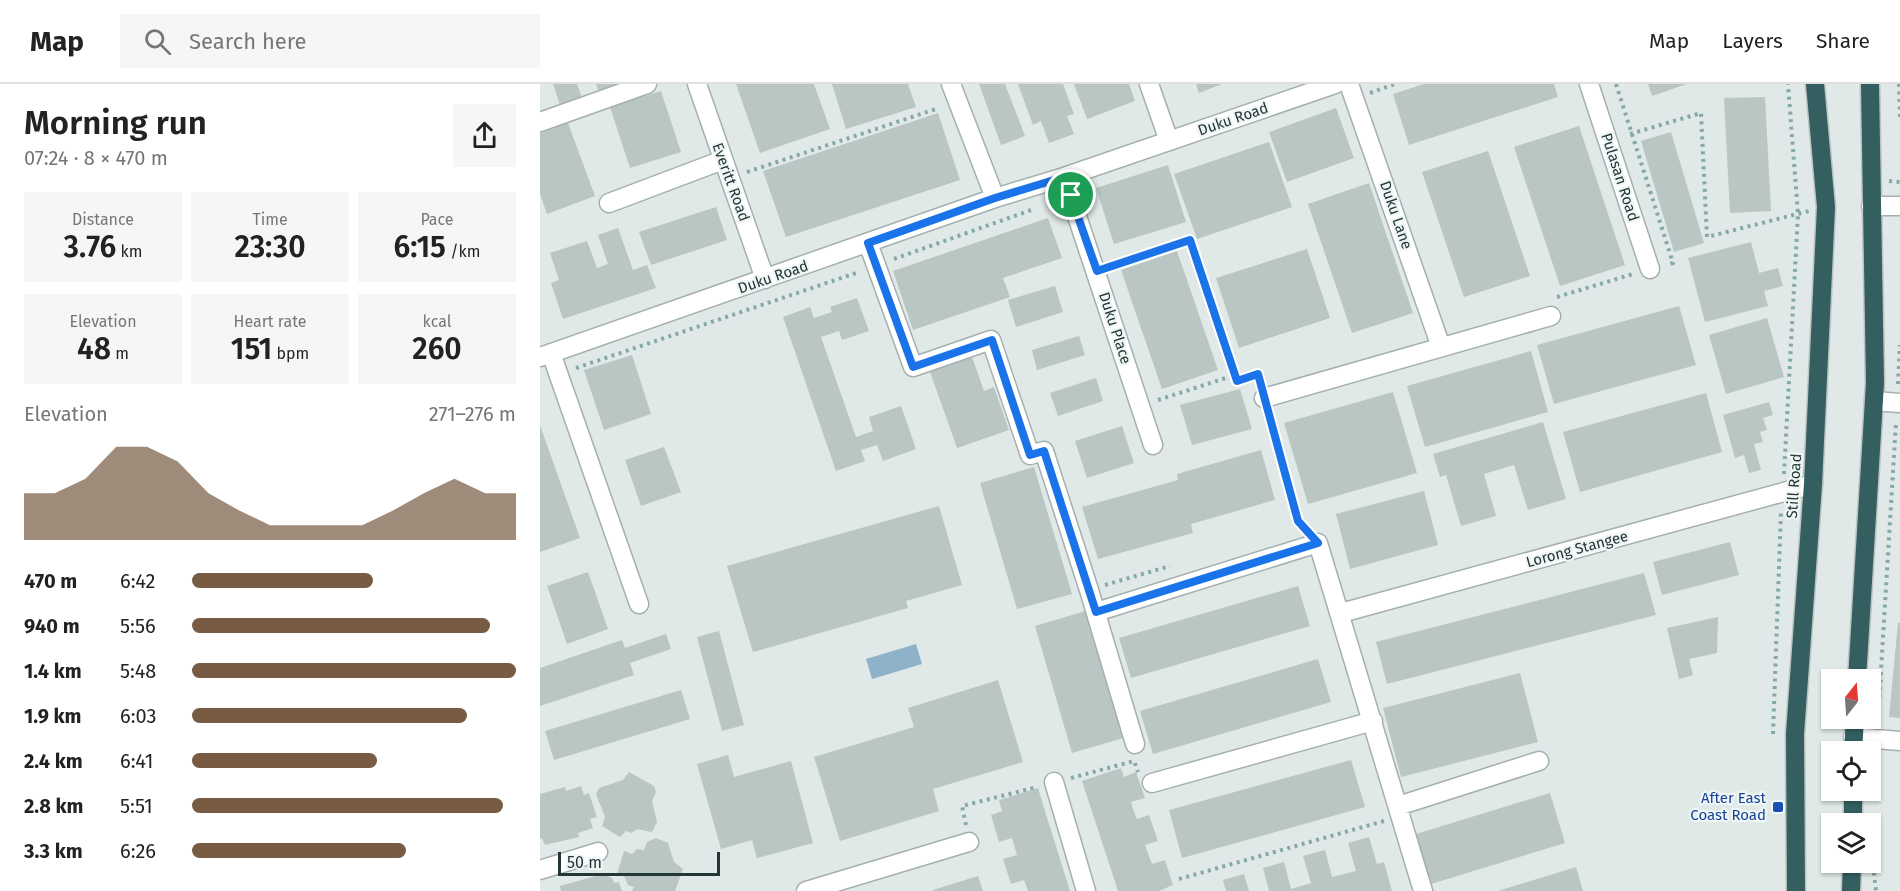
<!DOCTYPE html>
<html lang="en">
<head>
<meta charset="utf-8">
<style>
  :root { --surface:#fff; --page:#f6f6f6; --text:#222; --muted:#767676; --line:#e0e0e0; --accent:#775b42 }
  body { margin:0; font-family:"Fira Sans",sans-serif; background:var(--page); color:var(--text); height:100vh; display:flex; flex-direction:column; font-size:22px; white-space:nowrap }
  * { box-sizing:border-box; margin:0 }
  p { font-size:20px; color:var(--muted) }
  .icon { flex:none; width:33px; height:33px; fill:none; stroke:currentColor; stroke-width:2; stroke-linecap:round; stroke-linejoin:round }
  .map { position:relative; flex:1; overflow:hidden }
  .side { display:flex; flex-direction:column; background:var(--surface); width:540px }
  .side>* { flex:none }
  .needle { width:39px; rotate:17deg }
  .buttons { position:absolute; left:1281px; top:585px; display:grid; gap:12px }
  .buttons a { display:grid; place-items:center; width:60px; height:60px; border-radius:0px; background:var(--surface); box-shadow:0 2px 4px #0004; font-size:30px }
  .scale { position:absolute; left:18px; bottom:15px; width:162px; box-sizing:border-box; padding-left:6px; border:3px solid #233737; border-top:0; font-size:16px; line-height:21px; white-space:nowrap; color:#233737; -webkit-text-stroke:4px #f0f6f5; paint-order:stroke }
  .pin { position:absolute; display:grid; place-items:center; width:51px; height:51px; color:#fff; margin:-26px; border:3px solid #fff; border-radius:50%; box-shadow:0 2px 6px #0007 }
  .round { display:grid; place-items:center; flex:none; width:63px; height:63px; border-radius:0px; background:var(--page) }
  .head { display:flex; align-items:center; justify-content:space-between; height:102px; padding:0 24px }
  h1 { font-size:33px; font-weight:600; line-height:45px }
  .metrics { display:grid; grid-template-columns:repeat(3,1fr); gap:9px; height:102px; padding:6px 24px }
  .metrics div { display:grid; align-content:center; border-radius:0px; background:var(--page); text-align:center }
  .metrics b { font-size:30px; font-weight:600 }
  .metrics small { font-size:16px; font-weight:400 }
  .metrics p { font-size:16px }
  .chart { height:168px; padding:12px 24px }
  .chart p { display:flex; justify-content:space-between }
  .chart svg { width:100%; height:108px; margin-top:6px; fill:var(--accent); opacity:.7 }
  ul { padding:0 24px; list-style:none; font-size:20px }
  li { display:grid; grid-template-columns:96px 72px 1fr; align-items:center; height:45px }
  li i { height:15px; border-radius:8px; background:var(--accent) }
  header { display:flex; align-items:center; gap:36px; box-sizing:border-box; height:84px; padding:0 30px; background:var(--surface); border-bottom:2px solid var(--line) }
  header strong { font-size:28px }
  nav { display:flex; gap:33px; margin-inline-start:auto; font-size:21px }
  .search { width:420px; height:54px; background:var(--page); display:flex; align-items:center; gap:15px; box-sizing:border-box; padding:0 21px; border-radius:0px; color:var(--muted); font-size:22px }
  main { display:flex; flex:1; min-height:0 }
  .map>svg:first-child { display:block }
  .water { fill:#8fb2c8 }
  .building { fill:#b9c6c4 }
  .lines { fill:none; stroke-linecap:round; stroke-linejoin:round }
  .minor-casing { stroke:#a4b0af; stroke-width:21 }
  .highway-casing { stroke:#bdc3c3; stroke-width:21 }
  .path { stroke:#85a9a6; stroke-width:4; stroke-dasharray:3 4.5; stroke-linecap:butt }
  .minor { stroke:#fff; stroke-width:18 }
  .highway { stroke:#335f60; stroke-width:18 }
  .route-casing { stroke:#fff; stroke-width:12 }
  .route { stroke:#1a73e8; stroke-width:8 }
  .transit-dot { fill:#1a4fb4; stroke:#f0f6f5; stroke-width:2 }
  .labels { text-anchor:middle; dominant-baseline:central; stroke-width:4.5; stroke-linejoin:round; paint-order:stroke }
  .street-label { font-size:15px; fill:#233737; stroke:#f0f6f5 }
  .transit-label { font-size:15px; fill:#164399; stroke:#f0f6f5; text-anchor:end }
</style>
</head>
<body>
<header>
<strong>Map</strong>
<div class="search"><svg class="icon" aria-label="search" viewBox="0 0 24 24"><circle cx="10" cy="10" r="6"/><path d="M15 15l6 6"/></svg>Search here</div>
<nav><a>Map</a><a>Layers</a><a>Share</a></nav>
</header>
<main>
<section class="side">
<div class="head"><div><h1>Morning run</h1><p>07:24 · 8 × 470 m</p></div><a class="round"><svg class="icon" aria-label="share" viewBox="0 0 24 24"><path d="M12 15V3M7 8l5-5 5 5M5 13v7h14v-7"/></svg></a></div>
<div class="metrics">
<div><p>Distance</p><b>3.76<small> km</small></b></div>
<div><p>Time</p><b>23:30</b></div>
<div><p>Pace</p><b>6:15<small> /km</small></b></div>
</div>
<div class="metrics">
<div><p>Elevation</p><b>48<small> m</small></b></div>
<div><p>Heart rate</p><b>151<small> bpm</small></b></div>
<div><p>kcal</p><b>260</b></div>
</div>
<div class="chart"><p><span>Elevation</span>271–276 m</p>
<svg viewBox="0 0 160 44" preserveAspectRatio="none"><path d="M0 44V25L10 25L20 19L30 6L40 6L50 12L60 25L70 32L80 38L90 38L100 38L110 38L120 32L130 25L140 19L150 25L160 25V44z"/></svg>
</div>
<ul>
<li><b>470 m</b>6:42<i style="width:56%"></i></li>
<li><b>940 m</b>5:56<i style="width:92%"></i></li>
<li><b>1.4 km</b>5:48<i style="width:100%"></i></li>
<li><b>1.9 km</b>6:03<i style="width:85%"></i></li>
<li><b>2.4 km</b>6:41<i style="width:57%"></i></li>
<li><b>2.8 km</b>5:51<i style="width:96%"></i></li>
<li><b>3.3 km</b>6:26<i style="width:66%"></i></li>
</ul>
</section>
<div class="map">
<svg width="1360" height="807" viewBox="0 0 1360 807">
  <rect width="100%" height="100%" fill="#e0e9e7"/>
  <path class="water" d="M376,560l6,20 -50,15 -6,-20z"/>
  <path class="building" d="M13,0h24l6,16 -22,8z
    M56,0h28l-24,11z
    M196,0h78l16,45 -70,24z
    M292,0h76l8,23 -70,22z
    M439,0h26l20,52 -24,9z
    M478,0h45l11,30 -7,2 7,18 -25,9 -8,-22 -8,4z
    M534,0h55l6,17 -48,18z
    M656,0h26l-23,9z
    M884,0h130l4,13 -149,48 -16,-51z
    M1108,0h39l-35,12z
    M121,7l20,61 -51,16 -20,-61z
    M1225,13l6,114 -41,2 -6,-115z
    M796,24l18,50 -67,24 -18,-50z
    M398,29l22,67 -174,57 -23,-66z
    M28,39l27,73 -48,18 -7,-20v-61z
    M1039,42l46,139 -65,21 -46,-139z
    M1131,48l33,111 -30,9 -33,-111z
    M729,58l23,65 -95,32 -23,-65z
    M948,67l42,125 -66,21 -42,-125z
    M628,81l18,57 -72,22 -18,-56z
    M829,99l44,130 -61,20 -44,-129z
    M176,123l11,33 -76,25 -12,-33z
    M508,134l14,40 -59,20 7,19 -97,33 -20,-59z
    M78,144l15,42 14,-5 9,23 -93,31 -12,-36 8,-3 -9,-27 37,-12 10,27 11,-4 -10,-29z
    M1211,158l8,31 19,-5 5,18 -19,5 4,15 -63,16 -17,-64z
    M767,165l23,69 -91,30 -23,-70z
    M637,167l41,119 -56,19 -41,-119z
    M515,202l8,26 -47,15 -8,-27z
    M317,214l12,33 -27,9 -3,-9 -18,6 35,100 17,-6 -4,-14 32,-11 15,43 -33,12 -6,-16 -16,5 4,11 -29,10 -53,-154 27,-10 4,11 18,-6 -2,-5z
    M1139,222l17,59 -142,39 -17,-59z
    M1227,234l17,59 -58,17 -17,-59z
    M539,252l6,19 -48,15 -5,-20z
    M991,267l17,61 -123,35 -18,-61z
    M431,270l13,37 10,-4 15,43 -52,18 -28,-79z
    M92,271l19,59 -47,16 -20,-60z
    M556,294l7,23 -45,15 -8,-23z
    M700,305l12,40 -60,16 -12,-40z
    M853,308l24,81 -109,31 -24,-81z
    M1166,309l16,59 -142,40 -17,-60z
    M1229,318l4,13 -10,3 4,12 -7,2 3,10 -9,2 7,26 -12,3 -5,-18 -9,3 -12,-43z
    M1003,338l23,77 -38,11 -14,-45 -30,9 12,42 -35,10 -15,-51 -6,2 -7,-23z
    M0,341l40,113 -40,14z
    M582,342l12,37 -47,15 -12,-37z
    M124,363l17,45 -40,14 -16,-46z
    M721,366l14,50 -84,24 2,9 -95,26 -16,-52 96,-27 -1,-6z
    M494,383l38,127 -55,15 -37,-126z
    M884,407l14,54 -88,24 -14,-55z
    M399,422l23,79 -56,16 2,7 -155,44 -26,-86z
    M1190,458l9,33 -77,20 -9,-33z
    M48,488l20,57 -41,15 -20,-58z
    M1104,489l12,42 -269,69 -11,-42z
    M758,502l12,40 -179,52 -12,-40z
    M549,526l38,127 -55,16 -37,-127z
    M1178,533l-1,36 -28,6 4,16 -14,4 -12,-51z
    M1358,539h2v95l-11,-1z
    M179,547l25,94 -22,6 -25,-94z
    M126,550l5,15 -41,14 4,12 -94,31v-38l82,-28 3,8z
    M778,575l13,43 -178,52 -13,-43z
    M980,589l18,69 -137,35 -18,-69z
    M458,596l25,82 -90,27 6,22 -99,30 -26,-84 100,-30 -6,-19z
    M141,606l9,29 -136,41 -9,-29z
    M188,671l6,22 57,-16 22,82 -56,15 -5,-18 -31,9 -24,-85z
    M811,676l14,47 -183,51 -13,-48z
    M581,684l3,9 12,-5 9,26 -14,4 3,10 3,7 12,-4 9,26 -13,4 7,19 13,-4 8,25 -14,6h-41l-36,-110z
    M89,688l25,14 2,6 -4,9 5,21 -5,10 -15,-3 -5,4 -6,-2 -6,6 -18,-11 3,-9 -9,-23 3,-6 24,-8z
    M41,702l3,9 5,-2 8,24 -7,2 3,9 -15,5 1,4 -34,8 -3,-7 -2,1v-45l25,-7 1,4z
    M498,704l7,23 25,80h-42l-4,-11 -13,4 -8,-25 14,-4 -5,-17 -13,4 -8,-27 11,-4 -3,-11z
    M1010,709l15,50 -134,41 -15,-50z
    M829,753l8,27 7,-2 8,29h-123l-6,-23 21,-6 7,27 20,-6 -8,-27 22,-6 7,27 24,-6 -8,-28z
    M116,754l12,5 6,19 9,7 -8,22h-43l2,-4 -6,-2 -4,-9 -7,-2 7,-23 8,3 5,-5 7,1 3,-8z
    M1036,783l7,24h-85l16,-5z
    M63,790l9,4 2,5 5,-1 3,9h-61l-1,-5z
    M704,790l5,17h-23l-3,-11z
    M438,792l5,15h-50v-1z"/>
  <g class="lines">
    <defs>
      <path id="minor" d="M157,0l68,195
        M411,0l44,114
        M609,0l20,57
        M809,0l92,263
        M1049,0l61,185
        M0,38l107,-38
        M524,93l89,268
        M69,119l114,-43
        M1331,122h29
        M328,159l45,124 78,-27 39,115 14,-4 45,139 46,154
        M11,269l88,251
        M0,273l455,-159 69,-21 271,-93
        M724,314l287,-82
        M1334,317l26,2
        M556,528l222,-69 105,348
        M801,529l472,-129
        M1313,653l47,4
        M514,698l32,109
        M612,699l221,-62
        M858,722l141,-45
        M0,786l58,-18
        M266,807l163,-49"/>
      <path id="highway" d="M1317,596l18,-297 -5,-299
        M1313,668l2,-34
        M1313,740v-34
        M1256,807l-1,-157 18,-250 13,-277 -11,-123
        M1311,807l1,-29"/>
    </defs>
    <use href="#minor" class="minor-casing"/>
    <use href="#highway" class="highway-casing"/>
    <path class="path" d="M1076,0l57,179 -7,2
      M1359,0l1,33
      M830,9l25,-9
      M1090,50l71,-21 6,124 102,-26
      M207,88l192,-64
      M1349,97l11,1
      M354,175l137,-49
      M573,182l77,-26 47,141 21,-7 2,7
      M1017,213l76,-23
      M36,284l283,-96
      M1358,300l2,-39
      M618,316l77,-25
      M728,330l30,107 5,6
      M1244,390l14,-260 -10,-130
      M565,501l65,-19
      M1338,636l18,-298
      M1233,650l8,-223
      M531,694l63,-17 4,11
      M1334,705l2,-32
      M426,741l-4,-19 75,-19
      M1332,748l1,25
      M1333,781l3,26
      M639,795l205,-58"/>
    <use href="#minor" class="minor"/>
    <use href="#highway" class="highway"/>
  </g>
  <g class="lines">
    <defs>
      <path id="route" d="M524,93l33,94 93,-31 47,141 21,-7 40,147 20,22 -222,69 -52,-161 -14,4 -38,-115 -79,27 -45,-124 127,-45z"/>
    </defs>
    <use href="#route" class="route-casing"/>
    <use href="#route" class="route"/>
  </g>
  <rect class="transit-dot" x="1232" y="717" width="12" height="12" rx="3"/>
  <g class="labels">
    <g class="street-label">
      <text transform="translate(693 35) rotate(-19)">Duku Road</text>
      <text transform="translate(1080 93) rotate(72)">Pulasan Road</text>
      <text transform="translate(191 98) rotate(70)">Everitt Road</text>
      <text transform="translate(856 131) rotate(71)">Duku Lane</text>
      <text transform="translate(233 193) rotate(-19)">Duku Road</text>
      <text transform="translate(575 244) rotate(72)">Duku Place</text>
      <text transform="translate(1254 402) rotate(-86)">Still Road</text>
      <text transform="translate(1037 465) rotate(-15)">Lorong Stangee</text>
    </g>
    <g class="transit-label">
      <text x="1226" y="714">After East<tspan x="1226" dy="17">Coast Road</tspan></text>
    </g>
  </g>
</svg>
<div class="buttons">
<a><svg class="needle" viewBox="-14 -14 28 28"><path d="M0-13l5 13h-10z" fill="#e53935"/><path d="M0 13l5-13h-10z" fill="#767676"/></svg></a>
<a><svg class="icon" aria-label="locate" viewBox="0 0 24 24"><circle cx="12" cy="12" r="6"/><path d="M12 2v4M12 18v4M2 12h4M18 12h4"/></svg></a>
<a><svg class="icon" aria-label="layers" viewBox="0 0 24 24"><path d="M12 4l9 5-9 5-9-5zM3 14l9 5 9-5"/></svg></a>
</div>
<div class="scale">50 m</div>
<div class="pin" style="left:531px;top:111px;background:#1e9e55"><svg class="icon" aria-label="arrive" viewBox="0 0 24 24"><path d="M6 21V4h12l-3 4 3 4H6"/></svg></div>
</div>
</main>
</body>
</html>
